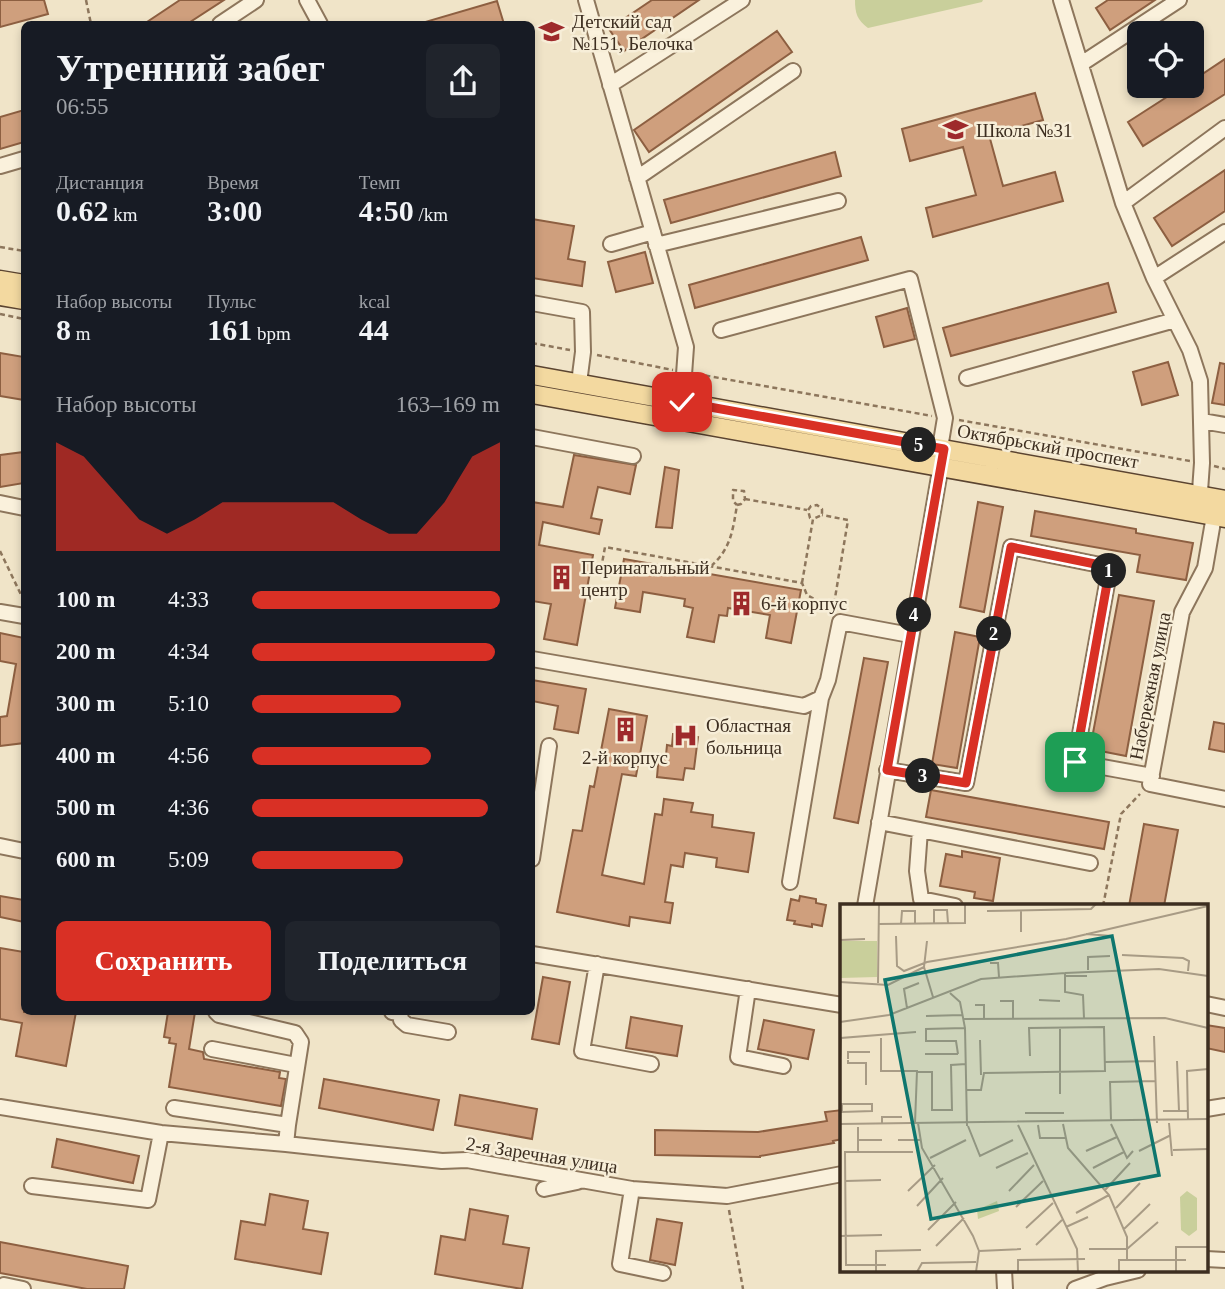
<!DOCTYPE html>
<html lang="ru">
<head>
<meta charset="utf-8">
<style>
  :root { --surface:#171b24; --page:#20242c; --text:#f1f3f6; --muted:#9ea1a6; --accent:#d93025 }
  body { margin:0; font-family:Georgia,serif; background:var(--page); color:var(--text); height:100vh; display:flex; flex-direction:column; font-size:26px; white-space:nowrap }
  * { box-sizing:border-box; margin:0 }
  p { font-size:23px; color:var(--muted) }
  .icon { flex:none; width:38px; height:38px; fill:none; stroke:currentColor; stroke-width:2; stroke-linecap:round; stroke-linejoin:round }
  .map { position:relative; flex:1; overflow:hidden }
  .sheet { position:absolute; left:21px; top:21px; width:514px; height:994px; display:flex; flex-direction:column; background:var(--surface); border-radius:10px; box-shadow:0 4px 10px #0003 }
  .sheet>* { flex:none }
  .controls { position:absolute; left:1127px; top:21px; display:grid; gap:14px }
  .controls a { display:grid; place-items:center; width:77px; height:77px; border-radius:10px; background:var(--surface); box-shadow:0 4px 10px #0003; font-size:35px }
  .pin { position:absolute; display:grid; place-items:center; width:60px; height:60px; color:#fff; margin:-30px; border-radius:14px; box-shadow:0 4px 10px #0006 }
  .km { position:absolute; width:35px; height:35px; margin:-18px; border-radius:50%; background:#222; color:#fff; font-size:19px; line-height:35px; text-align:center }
  .round { display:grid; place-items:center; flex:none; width:74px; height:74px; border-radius:10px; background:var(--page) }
  .summary { display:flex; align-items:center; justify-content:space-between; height:119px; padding:0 35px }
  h1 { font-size:38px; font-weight:800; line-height:52px }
  .figures { display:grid; grid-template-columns:repeat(3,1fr); gap:10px; height:119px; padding:7px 35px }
  .figures div { display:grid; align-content:center }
  .figures b { font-size:30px; font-weight:800 }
  .figures small { font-size:19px; font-weight:400 }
  .figures p { font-size:19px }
  .chart { height:196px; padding:14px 35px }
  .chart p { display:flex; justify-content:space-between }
  .chart svg { width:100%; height:126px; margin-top:7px; fill:var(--accent); opacity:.7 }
  .primary-button { display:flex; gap:14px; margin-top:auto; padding:14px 35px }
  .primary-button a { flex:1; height:80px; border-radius:10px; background:var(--accent); color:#fff; font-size:28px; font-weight:800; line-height:80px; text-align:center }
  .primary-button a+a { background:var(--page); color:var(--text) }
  ul { padding:0 35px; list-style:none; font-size:23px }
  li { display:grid; grid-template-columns:112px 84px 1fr; align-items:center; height:52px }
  li i { height:18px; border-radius:9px; background:var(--accent) }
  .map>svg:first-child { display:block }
  .green { fill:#c9cf9b }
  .building { fill:#cf9f7d; stroke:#8d5f41; stroke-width:2 }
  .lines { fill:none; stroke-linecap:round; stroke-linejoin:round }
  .minor-casing { stroke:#8d765c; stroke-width:18 }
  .major-casing { stroke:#5b4430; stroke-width:21 }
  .path { stroke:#8d765c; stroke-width:2.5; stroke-dasharray:5 3.5; stroke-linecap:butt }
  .minor { stroke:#faf1dc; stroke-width:14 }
  .major { stroke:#f3d9a0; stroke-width:18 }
  .route-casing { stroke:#fff; stroke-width:14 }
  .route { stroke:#d93025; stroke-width:9 }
  .labels { text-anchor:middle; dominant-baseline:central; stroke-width:5; stroke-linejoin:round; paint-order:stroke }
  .poi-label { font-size:19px; fill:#3d2e20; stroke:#f7eed8; text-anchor:start }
  .street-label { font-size:19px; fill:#3d2e20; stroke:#f7eed8 }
  .inset-road { fill:none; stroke:#a89b85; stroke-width:2 }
  .view { fill:#0f766e; fill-opacity:0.15; stroke:#0f766e; stroke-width:3.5 }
  .inset-edge { fill:none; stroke:#3d2e20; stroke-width:3.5 }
</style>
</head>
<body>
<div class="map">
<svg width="1225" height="1289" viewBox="0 0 1225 1289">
  <rect width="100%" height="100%" fill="#f0e4c8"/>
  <path class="green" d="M855,0h128l-1,2 -114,26c-11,-8 -13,-15 -13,-28z"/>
  <path class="building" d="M0,0h44l4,14 -48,13z
    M180,0h44l-37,24h-43z
    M652,0h47l-75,51 -15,-22z
    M1108,0h47l-45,30 -14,-22z
    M497,1l7,23h-78l-1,-2z
    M777,31l15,21 -143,100 -15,-22z
    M1225,59v35l-82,52 -15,-24 56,-36h8v-5z
    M1035,93l8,27 -54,15 14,51 52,-14 8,29 -130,36 -7,-29 50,-13 -13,-48 -53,14 -8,-32z
    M24,110v32l-24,7v-32z
    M835,152l6,24 -170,47 -7,-23z
    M1225,170v41l-53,35 -18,-28z
    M532,219l42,7 -6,33 17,3 -3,24 -50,-8z
    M861,237l7,23 -173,48 -6,-23z
    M645,252l8,31 -37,9 -8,-30z
    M1108,283l8,29 -165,44 -8,-28z
    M907,308l8,31 -31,8 -8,-30z
    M0,353l24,4v43l-24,-4z
    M1168,362l10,33 -36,10 -9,-33z
    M1220,363l5,1v41l-13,-2z
    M24,452v31l-24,4v-32z
    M574,455l62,10 -6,29 -32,-7 -7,31 11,2 -3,14 -56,-12 -4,23 54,10 -16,90 -33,-6 7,-35 -19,-3v-99l31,5z
    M665,467l14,3 -7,58 -16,-1z
    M978,502l25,5 -19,105 -24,-5z
    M1035,511l101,18v4l57,10 -7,37 -49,-8 3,-17 -109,-19z
    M624,559l177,31 -10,53 -25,-5 4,-23 -42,-7 -1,8 -8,-1 -5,27 -27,-5 6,-29 -9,-2 1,-7 -42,-7 -3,20 -25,-4z
    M1119,595l35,6 -28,155 -36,-7z
    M955,632l25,5 -23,131 -25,-4z
    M0,633l24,5v105l-24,3v-29l7,-1 9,-52 -16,-3z
    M864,658l24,4 -30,161 -24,-5z
    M532,680l54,9 -8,44 -24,-4 4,-23 -26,-5z
    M609,709l38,7 -11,60 -14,-2 -20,101 42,9 11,-70 7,1 2,-16 29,4 -2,9 22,3 -1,12 42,6 -6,39 -32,-5 1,-9 -32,-5 -2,14 -12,-2 -6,37 8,1 -3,20 -40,-6 -1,9 -72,-14 16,-82 9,1 8,-45 4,1z
    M1214,722l11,2v28l-16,-3z
    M673,734l25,3 -4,32 -9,-1 -2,12 -26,-3 2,-23 7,1 1,-10 5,1z
    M931,790l178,32 -5,27 -178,-32z
    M1144,824l34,6 -14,76h-35z
    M962,851l38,7 -7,43 -19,-3 1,-6 -35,-6 6,-32 16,3z
    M0,896l24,4v22l-24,-5z
    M800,896l16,3v4l10,2 -4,21 -10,-2v3l-18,-3 1,-3 -8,-1 4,-21 8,2z
    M0,948l24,4v60h52l-10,54 -50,-10 6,-33 -22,-4z
    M543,977l27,5 -11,62 -27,-5z
    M168,1012h27l-6,37 14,3 1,7 76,13 -1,6 7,1 -5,27 -112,-19 7,-43 -7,-1 1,-5 -6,-1z
    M631,1017l51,9 -5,30 -51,-8z
    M764,1020l50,10 -6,29 -50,-10z
    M1206,1025l19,3v24l-19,-4z
    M324,1079l115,21 -6,30 -114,-22z
    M460,1095l77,14 -5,30 -77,-14z
    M842,1110v29l-9,2 1,2 -74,13v1l-105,-2v-25l103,2 69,-11 -2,-9z
    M57,1139l82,17 -6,27 -81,-16z
    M270,1194l38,7 -5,28 25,4 -7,41 -86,-15 6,-38 24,4z
    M470,1209l38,7 -5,28 26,4 -7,41 -87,-15 6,-38 24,4z
    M657,1219l25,4 -7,42 -25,-5z
    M0,1242l128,24 -4,23h-37l-87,-16z"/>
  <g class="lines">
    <defs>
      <path id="minor" d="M307,0l13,24
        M586,0l100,347 -4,55
        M1061,0l62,203 31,75 36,72 10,31 2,82 -3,42
        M220,24l36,-24
        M1081,64l98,-64
        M610,85l132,-85
        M0,166l24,-7
        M637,178l156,-107
        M1123,203l102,-75
        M611,244l42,-12
        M656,245l182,-44
        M1154,278l71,-46
        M532,303l50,9 1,40 -4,31
        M721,330l189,-51 35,139 -5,30
        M967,378l208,-58
        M1202,421l23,4
        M532,437l101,19
        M0,503l24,5
        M1214,516l-9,52 -23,44 -32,172 75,15
        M0,612l24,4
        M532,659l272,47 17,-8 7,-18 12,-58 70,13
        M887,770l79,13 45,-236 99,20 -35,195 77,14
        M879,822l211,41
        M920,830l-3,41 4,28 34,7
        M0,846l24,5
        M532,859l17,-113
        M790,882l31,-184
        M865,906l77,-447
        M532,954l310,51
        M597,964l-15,87 69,13
        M748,989l-10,68 45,9
        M1206,1004l19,4
        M216,1012l3,3 76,18 6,9 -13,83
        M392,1012l8,1 1,7 6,5 41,7
        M212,1049l84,16
        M0,1107l161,26 125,11
        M174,1108l114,17 -2,19 156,17 25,-1 165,29 95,7 115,-22
        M1206,1109l19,-3
        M32,1186l116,14 13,-67
        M544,1189l33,-7
        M632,1189l-12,75 43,9
        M1206,1259l19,1
        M1004,1270l1,19
        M4,1285l19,4
        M1075,1289l30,-11 33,-8"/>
      <path id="major" d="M0,280l24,4
        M0,296l24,4
        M532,375l693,125
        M532,394l693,124"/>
    </defs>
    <use href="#minor" class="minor-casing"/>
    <use href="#major" class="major-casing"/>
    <path class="path" d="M86,0l5,24
      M0,247l24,4
      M0,314l24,5
      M532,343l38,7
      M597,355l76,15
      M697,374l235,42
      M959,420l231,41
      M1214,466l11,3
      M745,499l62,11
      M0,551l24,50
      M711,566c20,-17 22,-37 26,-61l4,-1 4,-5 -1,-8 -11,-1v11l4,4
      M601,569l4,-22 197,36 5,12 26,15 15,-90 -26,-5
      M802,583l11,-64 -3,-1 -2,-8 3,-4 6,-1 5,4v6l-9,4
      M1103,906l18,-92 19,-20
      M729,1210l14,79"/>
    <use href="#minor" class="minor"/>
    <use href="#major" class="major"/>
  </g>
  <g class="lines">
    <defs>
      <path id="route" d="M682,402l262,47 -57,321 79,13 45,-236 99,20 -35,195"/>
    </defs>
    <use href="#route" class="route-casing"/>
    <use href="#route" class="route"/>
  </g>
  <defs>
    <symbol id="school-bare" viewBox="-9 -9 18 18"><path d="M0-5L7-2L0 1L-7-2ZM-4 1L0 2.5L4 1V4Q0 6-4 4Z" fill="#9e2a2b" stroke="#f7eed8" stroke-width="2.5" paint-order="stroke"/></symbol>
    <symbol id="building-bare" viewBox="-9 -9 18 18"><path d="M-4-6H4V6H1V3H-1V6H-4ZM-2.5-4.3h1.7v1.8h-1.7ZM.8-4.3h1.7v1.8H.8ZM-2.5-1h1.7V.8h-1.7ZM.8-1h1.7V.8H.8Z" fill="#9e2a2b" stroke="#f7eed8" stroke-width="2.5" paint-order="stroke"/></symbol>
    <symbol id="hospital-bare" viewBox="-9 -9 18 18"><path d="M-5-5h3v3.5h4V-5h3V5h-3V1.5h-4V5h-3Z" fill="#9e2a2b" stroke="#f7eed8" stroke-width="2.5" paint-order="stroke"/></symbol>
  </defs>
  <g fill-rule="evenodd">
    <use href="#school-bare" x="534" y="14" width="35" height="35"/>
    <use href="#school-bare" x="938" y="112" width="35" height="35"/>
    <use href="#building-bare" x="544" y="560" width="35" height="35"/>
    <use href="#building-bare" x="724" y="586" width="35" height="35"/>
    <use href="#building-bare" x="608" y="712" width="35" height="35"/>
    <use href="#hospital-bare" x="668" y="718" width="35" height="35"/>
  </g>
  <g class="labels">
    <g class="poi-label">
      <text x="572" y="21">Детский сад<tspan x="572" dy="22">№151, Белочка</tspan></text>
      <text x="976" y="130">Школа №31</text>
      <text x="581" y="567">Перинатальный<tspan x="581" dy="22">центр</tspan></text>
      <text x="761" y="603">6-й корпус</text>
      <text x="706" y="725">Областная<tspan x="706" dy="22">больница</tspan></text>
      <text x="625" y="757" text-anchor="middle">2-й корпус</text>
    </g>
    <g class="street-label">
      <text transform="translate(1048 446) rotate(10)">Октябрьский проспект</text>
      <text transform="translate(1150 686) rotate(-79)">Набережная улица</text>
      <text transform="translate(542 1155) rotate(9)">2-я Заречная улица</text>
    </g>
  </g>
  <g transform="translate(840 904)">
    <rect width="368" height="368" fill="#f0e4c8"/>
    <path d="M0,37h37v36l-37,1zM347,287l10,7v32l-8,6 -8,-6 -1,-33zM157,297l2,10 -21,8 -1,-9z" fill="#c9cf9b"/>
    <path class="inset-road" d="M181,6v22M147,7l104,-2 5,-5M94,19v-13h13l1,13M39,20l86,-1v-19M61,20l1,-13h13v12M246,30l26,2M56,32l1,30 7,5 23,-9 139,-23 142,-33M0,36l25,-1M87,37l-3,26 9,30M282,51l61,3 6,3 -1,10M150,59h8l1,14M248,66v-13l22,-1M225,69l94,-4 49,7M225,72v16l18,3 1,23M0,78l48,3 36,-18M38,79l1,-79M110,89l10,9 5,26 2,98M199,96l21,1M160,97h13v17M135,101h9v13M67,104l-3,-19 15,-6M86,112l36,-1M123,115l202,-1 43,10M0,118l49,-7 92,-36 84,-6v3h22M220,123v67M314,132l3,87M41,134v33h36l-2,52M140,136l1,35M85,150h33M118,150l-2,-13h-30v-12l39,-1M0,153l1,-19 75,-6M8,155v-7h22M8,156v3h18v22M337,157l2,50M265,158l50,-1M77,168h15v38h20l-1,-45 15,-1M127,186h14l3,-17 121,-2 -1,-44 -75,1 1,28M2,200h30v7l-30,1zM323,207h25M185,209h39M348,215l-1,-48 21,-2M271,216l-1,-38 46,-1M42,219v-6h20M78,219l4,25 51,88 6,15 -3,21M329,219l3,33M0,220l368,-5M223,220l5,24 41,47 18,42v23h-8v12M271,220l16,34 6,-7M178,221l59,124 1,23M198,221l2,13h26M128,222l12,30 33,-16M18,223v25h-13l1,113h40M19,236h23M58,236h22M333,246l35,-1M246,247l31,-14M299,247l32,-16M18,248h55M90,254l36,-18M156,264l32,-15M253,264l31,-16M6,277l35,-1M265,286l25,-27M68,287l27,-26M169,287l25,-26M77,302l26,-28M176,303l27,-26M276,304l24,-25M236,309l33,-18M226,323l22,-10M186,324l27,-25M88,326l28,-28M283,326l27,-26M0,332l42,-1M196,341l26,-25M96,342l28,-28M249,345h38l31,-27M139,347l42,-2M287,356h59M36,368v-21l45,-1M77,368l5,-9 54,-1M178,368v-12l67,-1M336,368v-25h32"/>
    <path class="view" d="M272,32l47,239 -228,44 -46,-239z"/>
    <rect width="368" height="368" class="inset-edge"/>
  </g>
</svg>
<div class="controls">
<a><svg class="icon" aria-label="locate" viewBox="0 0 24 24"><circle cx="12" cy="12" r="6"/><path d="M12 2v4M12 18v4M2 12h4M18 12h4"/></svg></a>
</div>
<div class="pin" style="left:1075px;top:762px;background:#1e9e55"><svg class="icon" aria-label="arrive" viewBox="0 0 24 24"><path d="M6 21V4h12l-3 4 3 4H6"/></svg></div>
<div class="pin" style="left:682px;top:402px;background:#d93025"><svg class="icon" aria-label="check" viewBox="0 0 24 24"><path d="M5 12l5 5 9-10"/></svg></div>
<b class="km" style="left:1109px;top:571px">1</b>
<b class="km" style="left:994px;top:634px">2</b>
<b class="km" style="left:923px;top:776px">3</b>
<b class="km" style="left:914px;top:615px">4</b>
<b class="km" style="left:919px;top:445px">5</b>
<section class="sheet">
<div class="summary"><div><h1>Утренний забег</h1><p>06:55</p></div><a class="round"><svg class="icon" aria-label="share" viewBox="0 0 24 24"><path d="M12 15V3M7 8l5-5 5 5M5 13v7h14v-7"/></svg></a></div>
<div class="figures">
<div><p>Дистанция</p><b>0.62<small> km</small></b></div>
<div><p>Время</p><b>3:00</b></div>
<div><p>Темп</p><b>4:50<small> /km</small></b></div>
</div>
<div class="figures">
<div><p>Набор высоты</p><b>8<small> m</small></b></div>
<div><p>Пульс</p><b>161<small> bpm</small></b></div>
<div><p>kcal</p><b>44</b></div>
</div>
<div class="chart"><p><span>Набор высоты</span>163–169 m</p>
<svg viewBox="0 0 160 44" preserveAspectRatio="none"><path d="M0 44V6L10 11L20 22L30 33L40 38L50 33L60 27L70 27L80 27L90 27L100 27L110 33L120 38L130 38L140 27L150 11L160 6V44z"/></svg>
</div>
<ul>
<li><b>100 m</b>4:33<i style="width:100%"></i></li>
<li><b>200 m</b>4:34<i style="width:98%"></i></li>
<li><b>300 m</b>5:10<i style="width:60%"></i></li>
<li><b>400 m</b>4:56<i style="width:72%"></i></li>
<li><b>500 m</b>4:36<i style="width:95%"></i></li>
<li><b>600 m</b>5:09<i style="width:61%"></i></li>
</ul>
<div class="primary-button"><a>Сохранить</a><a>Поделиться</a></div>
</section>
</div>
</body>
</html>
